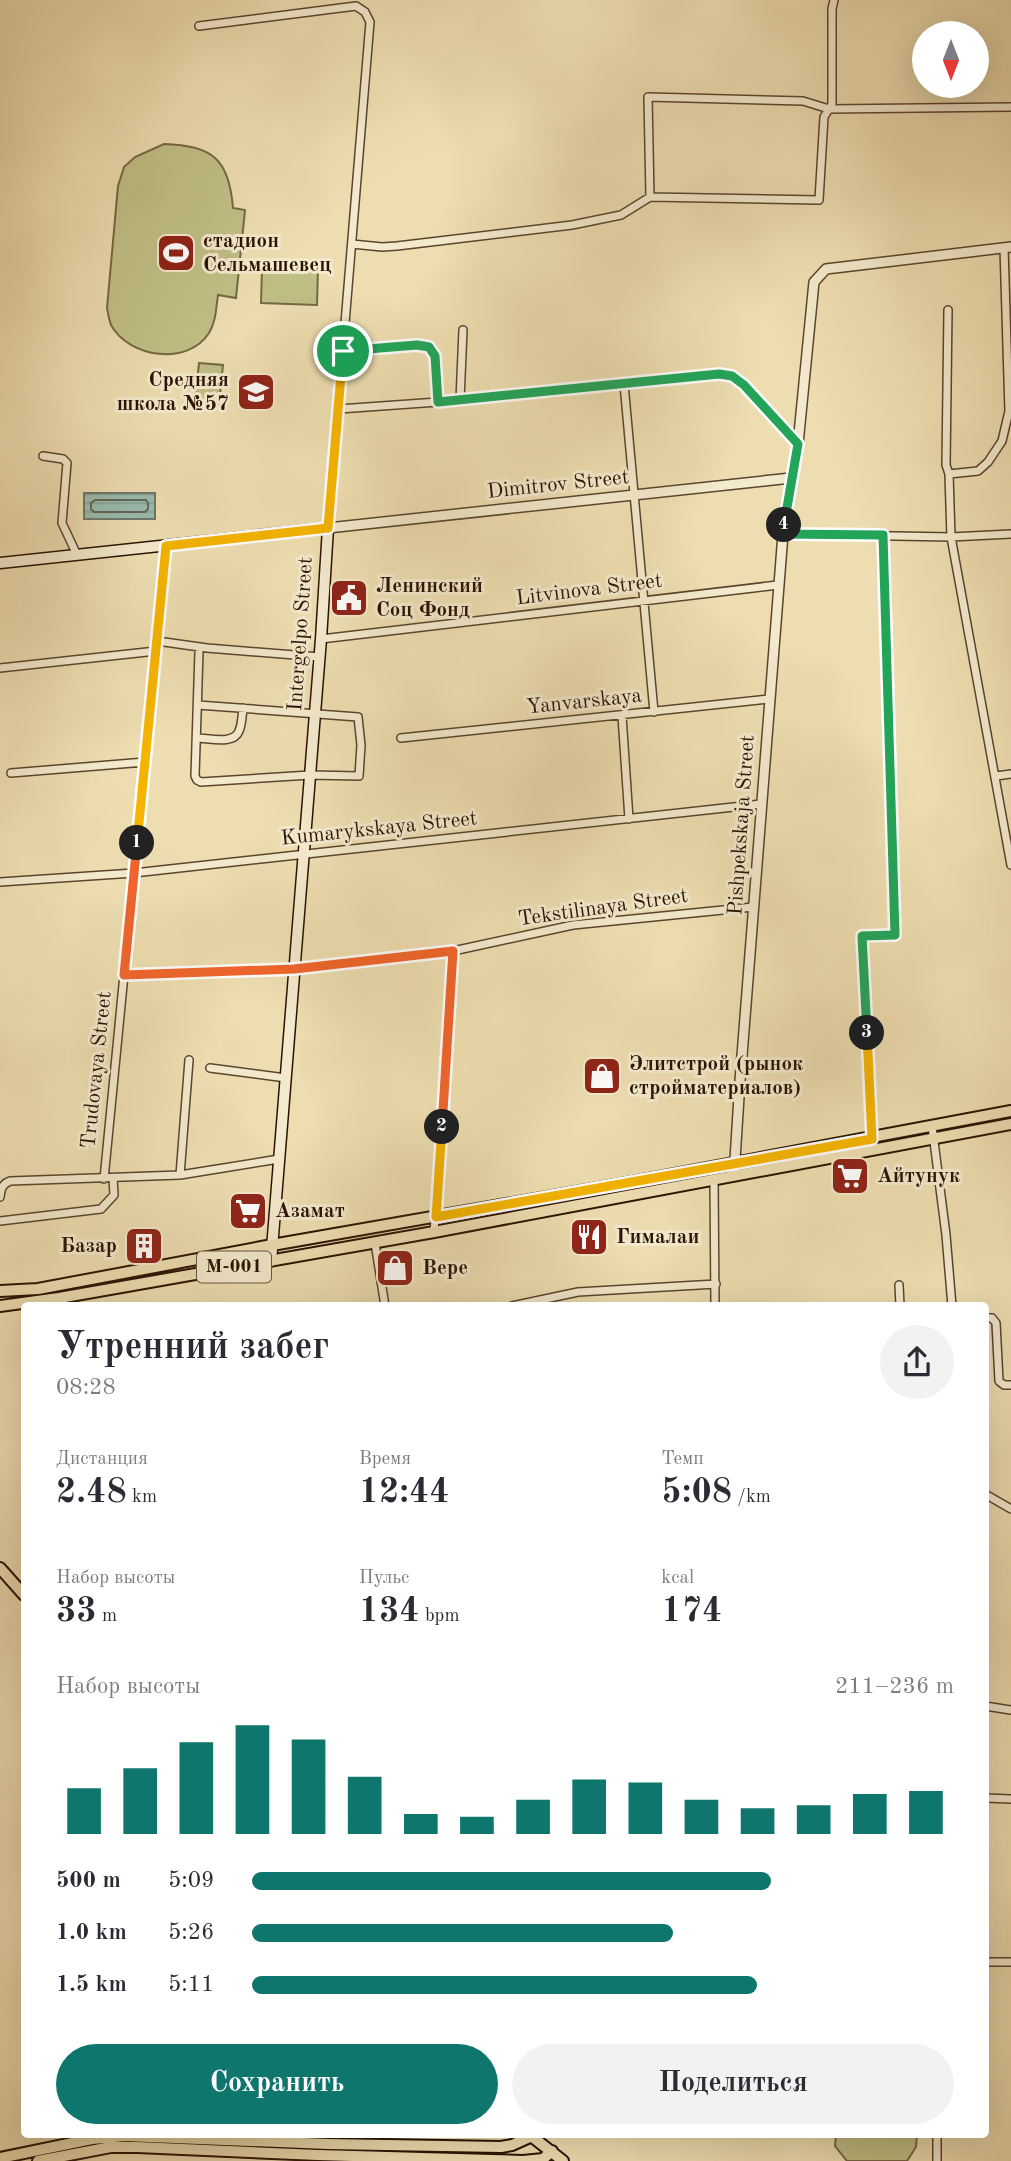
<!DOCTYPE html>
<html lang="ru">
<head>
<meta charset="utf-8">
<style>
  :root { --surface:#fff; --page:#f2f2f3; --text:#2b2b33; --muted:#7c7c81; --accent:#0f766e }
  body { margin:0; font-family:"Old Standard TT",serif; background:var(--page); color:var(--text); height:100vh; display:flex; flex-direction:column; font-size:26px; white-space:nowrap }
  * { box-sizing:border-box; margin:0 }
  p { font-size:23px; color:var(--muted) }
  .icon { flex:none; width:38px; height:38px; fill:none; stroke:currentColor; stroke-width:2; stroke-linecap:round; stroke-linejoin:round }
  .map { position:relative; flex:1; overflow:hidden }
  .side { position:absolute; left:21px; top:1302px; width:968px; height:836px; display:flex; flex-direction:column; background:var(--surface); border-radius:7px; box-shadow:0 7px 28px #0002 }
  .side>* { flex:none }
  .needle { width:46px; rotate:180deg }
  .tools { position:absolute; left:912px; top:21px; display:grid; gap:14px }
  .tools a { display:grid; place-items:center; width:77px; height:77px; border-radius:50%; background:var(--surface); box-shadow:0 7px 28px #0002; font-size:35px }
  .pin { position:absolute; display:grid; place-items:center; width:60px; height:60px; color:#fff; margin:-30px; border:4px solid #fff; border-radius:50%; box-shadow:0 2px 7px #0007 }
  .km { position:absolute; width:35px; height:35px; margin:-18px; border-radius:50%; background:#222; color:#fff; font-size:19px; line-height:35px; text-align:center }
  .round { display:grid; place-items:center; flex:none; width:74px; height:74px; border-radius:37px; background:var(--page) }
  .summary { display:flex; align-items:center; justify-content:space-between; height:119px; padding:0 35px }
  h1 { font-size:38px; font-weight:700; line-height:52px }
  .metrics { display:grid; grid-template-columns:repeat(3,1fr); gap:10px; height:119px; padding:7px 35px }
  .metrics div { display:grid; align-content:center }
  .metrics b { font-size:35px; font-weight:700 }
  .metrics small { font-size:19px; font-weight:400 }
  .metrics p { font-size:19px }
  .chart { height:196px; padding:14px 35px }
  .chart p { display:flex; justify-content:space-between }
  .chart svg { width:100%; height:126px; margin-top:7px; stroke:var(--accent); stroke-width:6 }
  .button { display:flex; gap:14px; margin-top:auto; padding:14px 35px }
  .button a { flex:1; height:80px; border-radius:42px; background:var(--accent); color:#fff; font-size:28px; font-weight:700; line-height:80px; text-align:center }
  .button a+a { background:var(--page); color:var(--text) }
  ul { padding:0 35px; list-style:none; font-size:23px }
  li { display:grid; grid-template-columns:112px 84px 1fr; align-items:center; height:52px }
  li i { height:18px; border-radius:9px; background:var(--accent) }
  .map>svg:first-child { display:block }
  .green { fill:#c0bf86; stroke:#756844; stroke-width:2 }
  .water { fill:url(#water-rules); stroke:#6d776a; stroke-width:2 }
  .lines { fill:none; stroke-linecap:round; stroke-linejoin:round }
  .shore { stroke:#626658; stroke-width:2 }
  .minor-casing { stroke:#5b452e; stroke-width:10 }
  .tertiary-casing { stroke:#5b452e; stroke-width:12 }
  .secondary-casing { stroke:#2a1203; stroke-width:13 }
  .primary-casing { stroke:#2a1203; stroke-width:14 }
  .minor { stroke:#f3e9cc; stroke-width:7 }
  .tertiary { stroke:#f3e9cc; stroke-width:9 }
  .secondary { stroke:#f3e9cc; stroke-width:10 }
  .primary { stroke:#edddb0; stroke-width:10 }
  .split-1-casing { stroke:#fff; stroke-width:14 }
  .split-2-casing { stroke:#fff; stroke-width:14 }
  .split-3-casing { stroke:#fff; stroke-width:14 }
  .split-4-casing { stroke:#fff; stroke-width:14 }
  .split-5-casing { stroke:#fff; stroke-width:14 }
  .split-1 { stroke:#f5b400; stroke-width:9 }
  .split-2 { stroke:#f0652b; stroke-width:9 }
  .split-3 { stroke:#f5b400; stroke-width:9 }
  .split-4 { stroke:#22a559; stroke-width:9 }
  .split-5 { stroke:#22a559; stroke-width:9 }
  .labels { text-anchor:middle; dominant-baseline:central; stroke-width:6; stroke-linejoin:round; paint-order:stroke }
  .shield { fill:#f3e9cc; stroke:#66523f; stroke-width:2 }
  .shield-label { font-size:19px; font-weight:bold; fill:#2a1203 }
  .poi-label { font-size:21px; font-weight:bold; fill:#2a1203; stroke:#f3e9cc; text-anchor:start }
  .street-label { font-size:21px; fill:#2a1203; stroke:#f3e9cc }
</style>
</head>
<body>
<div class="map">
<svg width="1011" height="2161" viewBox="0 0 1011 2161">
  <defs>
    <pattern id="water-rules" width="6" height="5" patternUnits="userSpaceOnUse" patternTransform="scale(1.75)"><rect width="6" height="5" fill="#99bbae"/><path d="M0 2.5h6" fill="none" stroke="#84a094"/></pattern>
  </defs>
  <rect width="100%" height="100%" fill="#edddb0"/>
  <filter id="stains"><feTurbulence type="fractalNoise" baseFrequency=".00286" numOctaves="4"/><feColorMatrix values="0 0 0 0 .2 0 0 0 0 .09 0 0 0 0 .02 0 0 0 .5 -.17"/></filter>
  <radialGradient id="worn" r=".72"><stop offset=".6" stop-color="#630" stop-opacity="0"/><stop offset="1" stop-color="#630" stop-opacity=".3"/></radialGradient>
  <path class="green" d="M164,144c48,2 65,14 69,64l12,2 -9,88 -18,-3c-2,13 -2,27 -9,38 -21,33 -80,25 -98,-8 -2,-5 -3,-12 -4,-17l11,-122 6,-19 11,-10z
    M262,268l56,1 -1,36 -56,-2z
    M199,363l24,2 -4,39 -24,-3z
    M836,2135h81l-1,12 -9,14h-60l-12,-15z"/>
  <path class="water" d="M84,493h71v26h-71z"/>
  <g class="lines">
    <path class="shore" d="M95,500h51l2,3v6l-3,3h-51l-3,-3v-6z"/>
    <defs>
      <path id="minor" d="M199,26l157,-20 9,6 5,10 -42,506
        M650,197l-2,-100 155,4 26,8 182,-2
        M352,244l30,3 15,-1 175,-21 49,-10 29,-18 169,3 5,-83 8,-13v-95l2,-9
        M1004,248l5,163 -7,30 -14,21 -10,9 -29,3 2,63 60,328
        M948,310l-2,155 3,9
        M343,351l74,-6 12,2 6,9 3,46
        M624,384l30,328
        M460,400l3,-70
        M339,409l99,-7 281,-28 13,2 12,9 54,59
        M43,456l20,3 4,4 -5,60 15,32
        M783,534l168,3 60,-3
        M321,639l457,-54
        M157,641l50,7 113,9
        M0,668l156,-17
        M198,705l160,12 3,28 -2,31 -49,-1 -109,7 -4,-2 -2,-4 4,-124
        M622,716l7,103
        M197,738c12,0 37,7 42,-7 3,-6 3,-16 4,-23
        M401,738l368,-39
        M11,773l134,-11
        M996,776l15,-2
        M0,882l134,-9 627,-69
        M124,975l170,-6 159,-18 120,-26 180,-18
        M210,1068l76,10
        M932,1126l14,109 6,71
        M871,1138l-9,-202 33,-1 -12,-400
        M180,1175l9,-115
        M104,1179l62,-633
        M714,1179l1,127
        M0,1197c1,-8 2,-13 10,-16l170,-6 99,-16
        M0,1221l101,-12 13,-14 -1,-17
        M434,1232l19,-281
        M375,1243l10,63
        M899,1285l1,21
        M512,1306l66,-14 138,-8
        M985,1318h7l4,5 3,58 5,4h7
        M985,1494l26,15
        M985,1706l26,4
        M985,1798l26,1
        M985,1962h26
        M937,2135v26"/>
      <path id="tertiary" d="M328,528l463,-50
        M734,1175l6,-94 43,-547 15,-90 16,-162 12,-13 185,-22"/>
      <path id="secondary" d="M0,563l328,-35 -7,111 -50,622"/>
      <path id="primary" d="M0,1291l38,-2 234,-44 355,-62 384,-72
        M0,1306l59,-8 375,-66 577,-108
        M0,1568l24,27
        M530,2135l33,26
        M0,2158l92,-19 33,-3 203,8 173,3 11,-2 20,-9
        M38,2161l73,-14h26l181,8 205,6 20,-2 9,-8"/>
    </defs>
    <use href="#minor" class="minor-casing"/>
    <use href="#tertiary" class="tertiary-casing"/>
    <use href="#secondary" class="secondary-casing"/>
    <use href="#primary" class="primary-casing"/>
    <use href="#minor" class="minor"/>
    <use href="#tertiary" class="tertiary"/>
    <use href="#secondary" class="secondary"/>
    <use href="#primary" class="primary"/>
  </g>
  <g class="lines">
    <defs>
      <path id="split-1" d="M137,843l29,-297 162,-18 15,-177"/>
      <path id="split-2" d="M137,843l-13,132 170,-6 159,-18 -11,176"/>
      <path id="split-3" d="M442,1127l-6,90 436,-78 -5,-106"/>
      <path id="split-4" d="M784,525l-1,9 100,1 12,400 -33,1 5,97"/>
      <path id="split-5" d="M343,351l74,-6 12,2 6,9 3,46 281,-28 13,2 12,9 54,59 -14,81"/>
    </defs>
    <use href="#split-1" class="split-1-casing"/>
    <use href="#split-2" class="split-2-casing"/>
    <use href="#split-3" class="split-3-casing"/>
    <use href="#split-4" class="split-4-casing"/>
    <use href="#split-5" class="split-5-casing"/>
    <use href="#split-1" class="split-1"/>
    <use href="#split-2" class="split-2"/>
    <use href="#split-3" class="split-3"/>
    <use href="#split-4" class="split-4"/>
    <use href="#split-5" class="split-5"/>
  </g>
  <defs>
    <symbol id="stadium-square" viewBox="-11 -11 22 22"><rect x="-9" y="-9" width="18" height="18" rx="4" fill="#8f2418" stroke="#f3e9cc"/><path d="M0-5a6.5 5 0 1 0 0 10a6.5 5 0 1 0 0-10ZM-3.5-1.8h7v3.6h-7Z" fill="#fff"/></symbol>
    <symbol id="school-square" viewBox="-11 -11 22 22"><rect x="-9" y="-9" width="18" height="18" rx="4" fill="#8f2418" stroke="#f3e9cc"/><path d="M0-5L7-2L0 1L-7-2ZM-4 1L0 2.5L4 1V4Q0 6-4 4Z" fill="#fff"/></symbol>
    <symbol id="civic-square" viewBox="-11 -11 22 22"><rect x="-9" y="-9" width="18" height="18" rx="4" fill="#8f2418" stroke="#f3e9cc"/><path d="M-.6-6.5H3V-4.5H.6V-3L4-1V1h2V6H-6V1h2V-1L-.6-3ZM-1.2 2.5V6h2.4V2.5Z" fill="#fff"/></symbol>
    <symbol id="shop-square" viewBox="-11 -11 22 22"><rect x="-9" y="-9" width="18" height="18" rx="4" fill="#8f2418" stroke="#f3e9cc"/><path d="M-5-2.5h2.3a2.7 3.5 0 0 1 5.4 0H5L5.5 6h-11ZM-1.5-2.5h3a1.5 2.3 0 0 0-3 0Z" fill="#fff"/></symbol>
    <symbol id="supermarket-square" viewBox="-11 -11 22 22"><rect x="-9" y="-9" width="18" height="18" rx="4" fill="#8f2418" stroke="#f3e9cc"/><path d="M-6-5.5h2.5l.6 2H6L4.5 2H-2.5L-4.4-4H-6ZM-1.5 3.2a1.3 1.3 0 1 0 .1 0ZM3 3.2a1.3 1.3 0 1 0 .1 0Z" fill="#fff"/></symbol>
    <symbol id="restaurant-square" viewBox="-11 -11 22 22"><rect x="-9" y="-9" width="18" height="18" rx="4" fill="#8f2418" stroke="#f3e9cc"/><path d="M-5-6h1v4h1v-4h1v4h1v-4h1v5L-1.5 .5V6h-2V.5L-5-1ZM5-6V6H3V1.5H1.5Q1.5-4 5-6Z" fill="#fff"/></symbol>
    <symbol id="building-square" viewBox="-11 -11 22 22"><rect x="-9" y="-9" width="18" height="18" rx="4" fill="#8f2418" stroke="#f3e9cc"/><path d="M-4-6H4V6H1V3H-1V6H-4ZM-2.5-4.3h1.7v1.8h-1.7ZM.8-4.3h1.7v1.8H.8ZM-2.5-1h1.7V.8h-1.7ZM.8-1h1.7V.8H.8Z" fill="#fff"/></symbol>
  </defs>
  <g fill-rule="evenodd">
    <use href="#stadium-square" x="154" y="231" width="44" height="44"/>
    <use href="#school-square" x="234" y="370" width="44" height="44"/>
    <use href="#civic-square" x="327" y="576" width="44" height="44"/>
    <use href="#shop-square" x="580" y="1054" width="44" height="44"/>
    <use href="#supermarket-square" x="828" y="1154" width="44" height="44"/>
    <use href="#supermarket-square" x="226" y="1189" width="44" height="44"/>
    <use href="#restaurant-square" x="567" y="1215" width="44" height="44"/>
    <use href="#building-square" x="122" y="1224" width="44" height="44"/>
    <use href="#shop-square" x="373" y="1246" width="44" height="44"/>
  </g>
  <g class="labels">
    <rect class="shield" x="197" y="1251.5" width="74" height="31" rx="5"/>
    <g class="shield-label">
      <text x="234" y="1267">M-001</text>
    </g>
    <g class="poi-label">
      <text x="203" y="241">стадион<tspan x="203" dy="24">Сельмашевец</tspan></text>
      <text x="229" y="380" text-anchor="end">Средняя<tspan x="229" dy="24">школа №57</tspan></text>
      <text x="376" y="586">Ленинский<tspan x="376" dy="24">Соц Фонд</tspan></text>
      <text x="629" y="1064">Элитстрой (рынок<tspan x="629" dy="24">стройматериалов)</tspan></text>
      <text x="877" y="1176">Айтунук</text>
      <text x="275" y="1211">Азамат</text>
      <text x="616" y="1237">Гималаи</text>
      <text x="117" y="1246" text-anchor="end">Базар</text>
      <text x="422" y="1268">Вере</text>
    </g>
    <g class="street-label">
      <text transform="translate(558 485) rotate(-6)">Dimitrov Street</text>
      <text transform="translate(589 590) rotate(-7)">Litvinova Street</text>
      <text transform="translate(301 634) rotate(-86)">Intergelpo Street</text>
      <text transform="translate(584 702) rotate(-6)">Yanvarskaya</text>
      <text transform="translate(742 825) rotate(-86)">Pishpekskaja Street</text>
      <text transform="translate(379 829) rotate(-6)">Kumarykskaya Street</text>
      <text transform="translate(603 908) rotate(-8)">Tekstilinaya Street</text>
      <text transform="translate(97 1070) rotate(-84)">Trudovaya Street</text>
    </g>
  </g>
  <rect width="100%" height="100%" filter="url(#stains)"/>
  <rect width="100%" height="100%" fill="url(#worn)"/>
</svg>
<div class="tools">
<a><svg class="needle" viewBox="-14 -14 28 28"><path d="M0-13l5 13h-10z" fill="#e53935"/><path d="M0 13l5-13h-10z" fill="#7c7c81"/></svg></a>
</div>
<div class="pin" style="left:343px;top:351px;background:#1e9e55"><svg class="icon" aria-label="arrive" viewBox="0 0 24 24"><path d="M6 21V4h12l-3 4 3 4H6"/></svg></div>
<b class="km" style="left:137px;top:843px">1</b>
<b class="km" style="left:442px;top:1127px">2</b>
<b class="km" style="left:867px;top:1033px">3</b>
<b class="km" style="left:784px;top:525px">4</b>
<section class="side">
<div class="summary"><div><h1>Утренний забег</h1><p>08:28</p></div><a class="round"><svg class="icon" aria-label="share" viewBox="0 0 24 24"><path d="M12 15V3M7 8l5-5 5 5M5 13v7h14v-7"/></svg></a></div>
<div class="metrics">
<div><p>Дистанция</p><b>2.48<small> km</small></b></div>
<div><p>Время</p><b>12:44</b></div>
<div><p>Темп</p><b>5:08<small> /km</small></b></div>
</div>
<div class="metrics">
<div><p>Набор высоты</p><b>33<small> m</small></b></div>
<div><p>Пульс</p><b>134<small> bpm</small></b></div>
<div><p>kcal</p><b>174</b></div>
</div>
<div class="chart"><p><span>Набор высоты</span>211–236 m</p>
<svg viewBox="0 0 160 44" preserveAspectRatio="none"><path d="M5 44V28M15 44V21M25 44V12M35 44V6M45 44V11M55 44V24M65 44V37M75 44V38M85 44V32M95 44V25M105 44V26M115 44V32M125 44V35M135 44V34M145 44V30M155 44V29"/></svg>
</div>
<ul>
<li><b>500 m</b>5:09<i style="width:74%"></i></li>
<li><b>1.0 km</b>5:26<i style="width:60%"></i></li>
<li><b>1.5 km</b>5:11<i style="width:72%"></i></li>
</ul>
<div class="button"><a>Сохранить</a><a>Поделиться</a></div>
</section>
</div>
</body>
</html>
